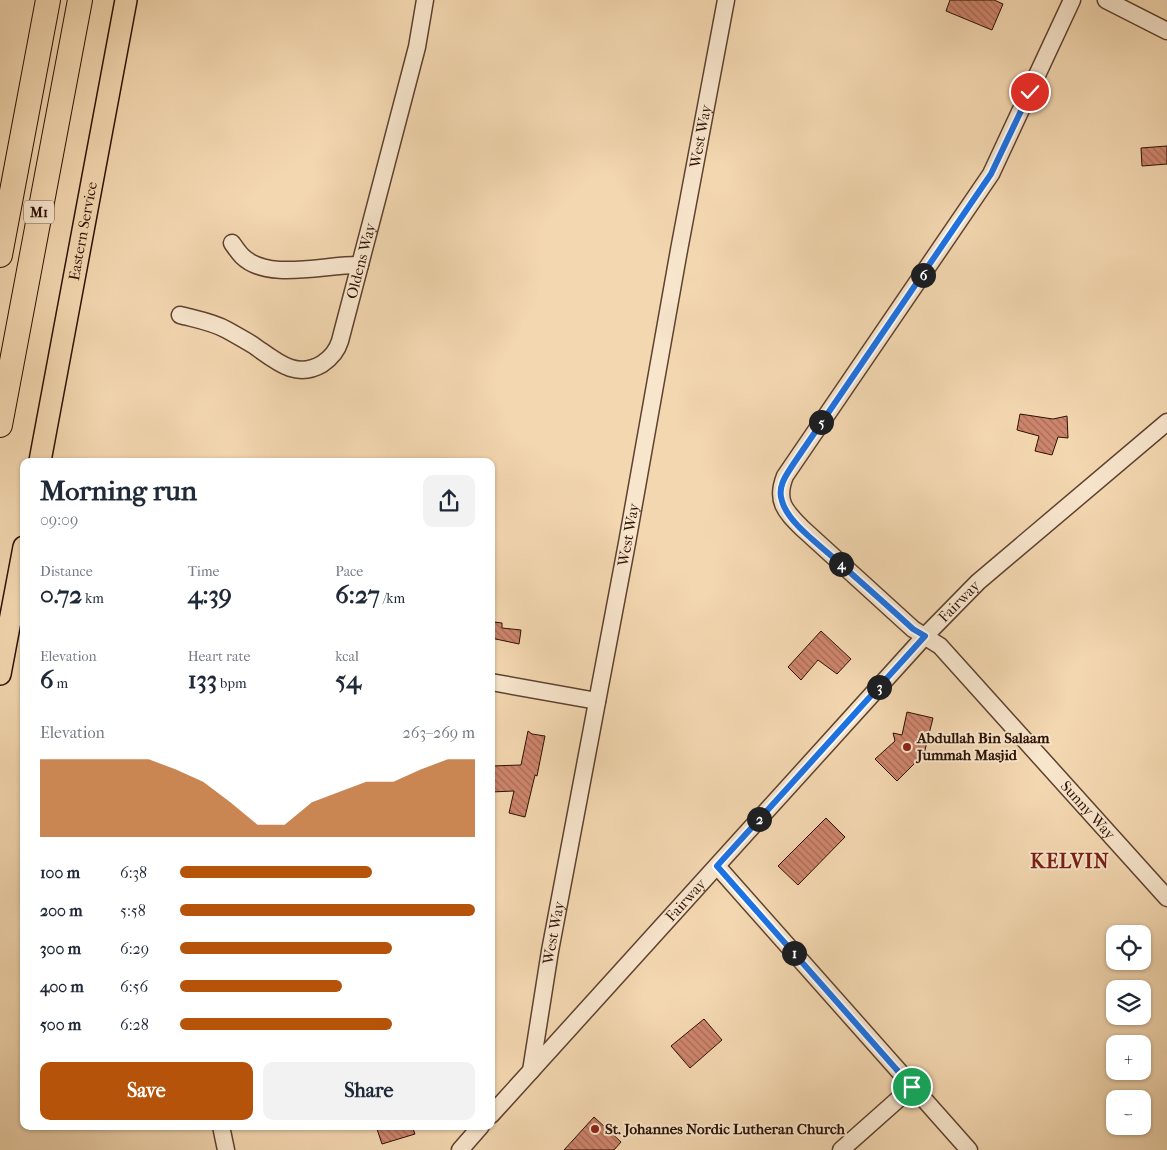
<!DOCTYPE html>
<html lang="en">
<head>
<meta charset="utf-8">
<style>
  :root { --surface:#fff; --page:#f2f2f3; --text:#1f2937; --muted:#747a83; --accent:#b45309 }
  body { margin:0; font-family:"IM FELL French Canon",serif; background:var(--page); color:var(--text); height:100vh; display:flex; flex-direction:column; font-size:19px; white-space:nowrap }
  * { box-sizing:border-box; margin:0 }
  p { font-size:16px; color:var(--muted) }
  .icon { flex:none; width:28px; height:28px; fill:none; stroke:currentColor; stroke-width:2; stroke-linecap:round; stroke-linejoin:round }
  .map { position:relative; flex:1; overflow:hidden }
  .drawer { position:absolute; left:20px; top:458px; width:475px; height:672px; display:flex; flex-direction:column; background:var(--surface); border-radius:10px; box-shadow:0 1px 4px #0004 }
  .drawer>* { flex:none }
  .buttons { position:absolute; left:1106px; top:925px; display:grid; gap:10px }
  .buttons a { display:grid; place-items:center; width:45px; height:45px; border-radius:10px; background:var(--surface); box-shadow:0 1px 4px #0004; font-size:25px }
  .pin { position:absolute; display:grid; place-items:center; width:42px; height:42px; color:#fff; margin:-21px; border:2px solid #fff; border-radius:50%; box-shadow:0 1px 5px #0007 }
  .km { position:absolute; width:25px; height:25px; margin:-12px; border-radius:50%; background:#222; color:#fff; font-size:14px; line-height:25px; text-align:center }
  .round { display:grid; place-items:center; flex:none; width:52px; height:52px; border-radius:10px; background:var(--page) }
  .summary { display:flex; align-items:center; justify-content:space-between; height:85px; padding:0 20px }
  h1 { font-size:28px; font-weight:700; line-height:38px }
  .figures { display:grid; grid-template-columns:repeat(3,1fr); gap:8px; height:85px; padding:5px 20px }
  .figures div { display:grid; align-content:center }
  .figures b { font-size:25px; font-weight:700 }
  .figures small { font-size:14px; font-weight:400 }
  .figures p { font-size:14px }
  .chart { height:140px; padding:10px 20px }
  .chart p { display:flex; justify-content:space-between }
  .chart svg { width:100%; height:90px; margin-top:5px; fill:var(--accent); opacity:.7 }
  .action { display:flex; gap:10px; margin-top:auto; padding:10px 20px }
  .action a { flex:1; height:58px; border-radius:10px; background:var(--accent); color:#fff; font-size:20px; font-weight:700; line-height:58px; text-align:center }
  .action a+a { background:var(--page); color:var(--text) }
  ul { padding:0 20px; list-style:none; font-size:16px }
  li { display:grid; grid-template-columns:80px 60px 1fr; align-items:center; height:38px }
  li i { height:12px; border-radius:6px; background:var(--accent) }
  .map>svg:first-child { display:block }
  .building { fill:url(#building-back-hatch); stroke:#2c1103 }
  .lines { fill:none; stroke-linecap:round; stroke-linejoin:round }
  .minor-casing { stroke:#5e422e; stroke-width:19 }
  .major-casing { stroke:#2c1103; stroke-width:24 }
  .highway-casing { stroke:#2c1103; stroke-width:26 }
  .minor { stroke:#f7e5cc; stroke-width:16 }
  .major { stroke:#f3d7b0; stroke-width:21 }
  .highway { stroke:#f3d7b0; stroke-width:24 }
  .route-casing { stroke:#fff; stroke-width:10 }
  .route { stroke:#1a73e8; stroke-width:6 }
  .poi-dot { fill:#8f2418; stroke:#f7e5cc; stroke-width:2 }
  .labels { text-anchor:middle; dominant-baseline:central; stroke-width:4; stroke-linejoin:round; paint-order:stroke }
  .shield { fill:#f7e5cc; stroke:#69513f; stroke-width:1 }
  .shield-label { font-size:14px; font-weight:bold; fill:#2c1103 }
  .street-label { font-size:15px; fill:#2c1103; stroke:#f7e5cc }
  .poi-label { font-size:15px; font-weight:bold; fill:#2c1103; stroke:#f7e5cc; text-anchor:start }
  .district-label { font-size:20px; font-weight:bold; letter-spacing:1px; fill:#7a1f14; stroke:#f7e5cc }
</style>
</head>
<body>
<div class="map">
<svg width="1167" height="1150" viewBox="0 0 1167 1150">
  <defs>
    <pattern id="building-back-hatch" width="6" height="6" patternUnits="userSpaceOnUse" patternTransform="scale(1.25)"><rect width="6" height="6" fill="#ce856d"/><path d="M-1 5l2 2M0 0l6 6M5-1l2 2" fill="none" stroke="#a76b57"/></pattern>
  </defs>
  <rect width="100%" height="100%" fill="#f3d7b0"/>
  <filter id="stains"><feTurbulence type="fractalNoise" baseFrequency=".004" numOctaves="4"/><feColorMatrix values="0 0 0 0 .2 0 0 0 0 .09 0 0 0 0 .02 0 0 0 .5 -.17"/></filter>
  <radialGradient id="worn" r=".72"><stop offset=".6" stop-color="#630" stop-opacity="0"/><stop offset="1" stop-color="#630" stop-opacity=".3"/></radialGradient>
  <path class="building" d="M950,0h44l9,4 -11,26 -46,-19z
    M1167,146v18l-25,2 -1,-18z
    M1020,414l33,5 14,-3 1,22 -10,-1 -6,18 -17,-4 4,-15 -22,-6z
    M494,622l8,1v5l19,2 -2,14 -28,-6v-12z
    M821,631l30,28 -14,15 -19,-14 -17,20 -13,-13z
    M907,712l26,6 -9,36 -27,27 -22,-22 20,-18 -2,-8 9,2z
    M528,731l4,3 13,2 -8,40 -2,-1 -10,42 -16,-4 5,-22 -23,1v-26l30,-1z
    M826,818l19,19 -47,48 -20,-19z
    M704,1019l18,21 -32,28 -19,-22z
    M594,1117l27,25 -7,8h-50z
    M376,1126h36l3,8 -33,10z"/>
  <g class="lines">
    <defs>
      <g id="minor">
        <path id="s1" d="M1072,0l-81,174 -206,302c-10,25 0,35 17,52l111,101 27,17 227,252"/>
        <path d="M1106,0l61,31"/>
        <path d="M232,243c3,4 6,9 10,13 26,26 84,8 118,9"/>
        <path id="s2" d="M180,315c15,4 33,7 47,15 9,5 18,10 26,15 22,15 42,35 69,19 9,-6 15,-13 18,-23l77,-294 8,-47"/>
        <path d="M491,682l106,19"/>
        <path d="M717,866l252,284"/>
        <path id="s3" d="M531,1071l19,-120 77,-408 52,-293 47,-250"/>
        <path id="s4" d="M491,1115l434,-479 53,-54 189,-160"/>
        <path d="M221,1126l5,24"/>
        <path d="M460,1150l21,-24"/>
        <path d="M841,1150l71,-63"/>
      </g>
      <g id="major">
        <path id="s5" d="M40,461l86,-461"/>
        <path d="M0,674l24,-127"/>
      </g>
      <path id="highway" d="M0,255l48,-255
        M0,425l80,-425"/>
    </defs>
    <use href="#minor" class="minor-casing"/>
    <use href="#major" class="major-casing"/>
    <use href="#highway" class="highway-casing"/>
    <use href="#minor" class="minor"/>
    <use href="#major" class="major"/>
    <use href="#highway" class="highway"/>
  </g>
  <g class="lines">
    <defs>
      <path id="route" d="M912,1087l-195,-221 208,-230 -12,-7c-25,-23 -51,-46 -77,-69 -16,-15 -48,-37 -54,-59 -5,-14 4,-26 12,-38l197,-289 39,-82"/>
    </defs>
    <use href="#route" class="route-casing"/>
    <use href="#route" class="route"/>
  </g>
  <g class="poi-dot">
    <circle cx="907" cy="747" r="5"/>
    <circle cx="595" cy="1129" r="5"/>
  </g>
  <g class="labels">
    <rect class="shield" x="24" y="200.5" width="30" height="23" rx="4"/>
    <g class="shield-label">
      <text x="39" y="212">M1</text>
    </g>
    <g class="street-label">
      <text stroke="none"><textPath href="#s3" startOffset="950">West Way</textPath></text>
      <text stroke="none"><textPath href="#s5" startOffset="234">Eastern Service</textPath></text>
      <text stroke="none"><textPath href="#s2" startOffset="269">Oldens Way</textPath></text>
      <text stroke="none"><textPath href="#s3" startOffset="545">West Way</textPath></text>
      <text stroke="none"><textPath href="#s4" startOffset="695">Fairway</textPath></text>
      <text stroke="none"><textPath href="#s1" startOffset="1020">Sunny Way</textPath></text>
      <text stroke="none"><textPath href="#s4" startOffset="290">Fairway</textPath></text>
      <text stroke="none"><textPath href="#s3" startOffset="140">West Way</textPath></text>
    </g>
    <g class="poi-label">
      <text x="917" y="738">Abdullah Bin Salaam<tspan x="917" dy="17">Jummah Masjid</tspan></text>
      <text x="605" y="1129">St. Johannes Nordic Lutheran Church</text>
    </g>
    <g class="district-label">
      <text x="1070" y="861">KELVIN</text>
    </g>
  </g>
  <rect width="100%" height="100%" filter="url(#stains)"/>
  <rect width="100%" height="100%" fill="url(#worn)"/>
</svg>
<div class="buttons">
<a><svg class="icon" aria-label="locate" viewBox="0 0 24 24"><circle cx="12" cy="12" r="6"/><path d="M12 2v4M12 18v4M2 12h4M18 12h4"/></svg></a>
<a><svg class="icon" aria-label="layers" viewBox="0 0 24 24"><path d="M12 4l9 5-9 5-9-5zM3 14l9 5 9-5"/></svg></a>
<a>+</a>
<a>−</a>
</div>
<div class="pin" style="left:912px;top:1087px;background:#1e9e55"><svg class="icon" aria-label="arrive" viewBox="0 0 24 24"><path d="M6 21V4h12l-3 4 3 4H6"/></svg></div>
<div class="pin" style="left:1030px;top:92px;background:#d93025"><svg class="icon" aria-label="check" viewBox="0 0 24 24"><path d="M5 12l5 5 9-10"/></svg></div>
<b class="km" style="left:794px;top:953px">1</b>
<b class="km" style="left:759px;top:819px">2</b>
<b class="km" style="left:879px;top:687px">3</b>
<b class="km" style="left:841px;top:564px">4</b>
<b class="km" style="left:821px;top:422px">5</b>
<b class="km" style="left:923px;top:275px">6</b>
<section class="drawer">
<div class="summary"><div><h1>Morning run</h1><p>09:09</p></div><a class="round"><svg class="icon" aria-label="share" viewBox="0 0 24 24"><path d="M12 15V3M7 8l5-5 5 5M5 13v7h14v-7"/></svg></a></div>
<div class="figures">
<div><p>Distance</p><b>0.72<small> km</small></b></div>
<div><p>Time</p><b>4:39</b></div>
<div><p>Pace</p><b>6:27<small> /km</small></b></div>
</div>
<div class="figures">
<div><p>Elevation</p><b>6<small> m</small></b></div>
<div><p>Heart rate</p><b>133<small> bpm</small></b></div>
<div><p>kcal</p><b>54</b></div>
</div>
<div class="chart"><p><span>Elevation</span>263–269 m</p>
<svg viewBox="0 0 160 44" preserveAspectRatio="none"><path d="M0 44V6L10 6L20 6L30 6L40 6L50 11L60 17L70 27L80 38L90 38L100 27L110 22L120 17L130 17L140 11L150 6L160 6V44z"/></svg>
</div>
<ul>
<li><b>100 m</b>6:38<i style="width:65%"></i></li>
<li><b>200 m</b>5:58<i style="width:100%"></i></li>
<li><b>300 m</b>6:29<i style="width:72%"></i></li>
<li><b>400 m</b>6:56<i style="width:55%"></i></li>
<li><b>500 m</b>6:28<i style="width:72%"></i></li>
</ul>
<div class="action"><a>Save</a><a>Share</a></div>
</section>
</div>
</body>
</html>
